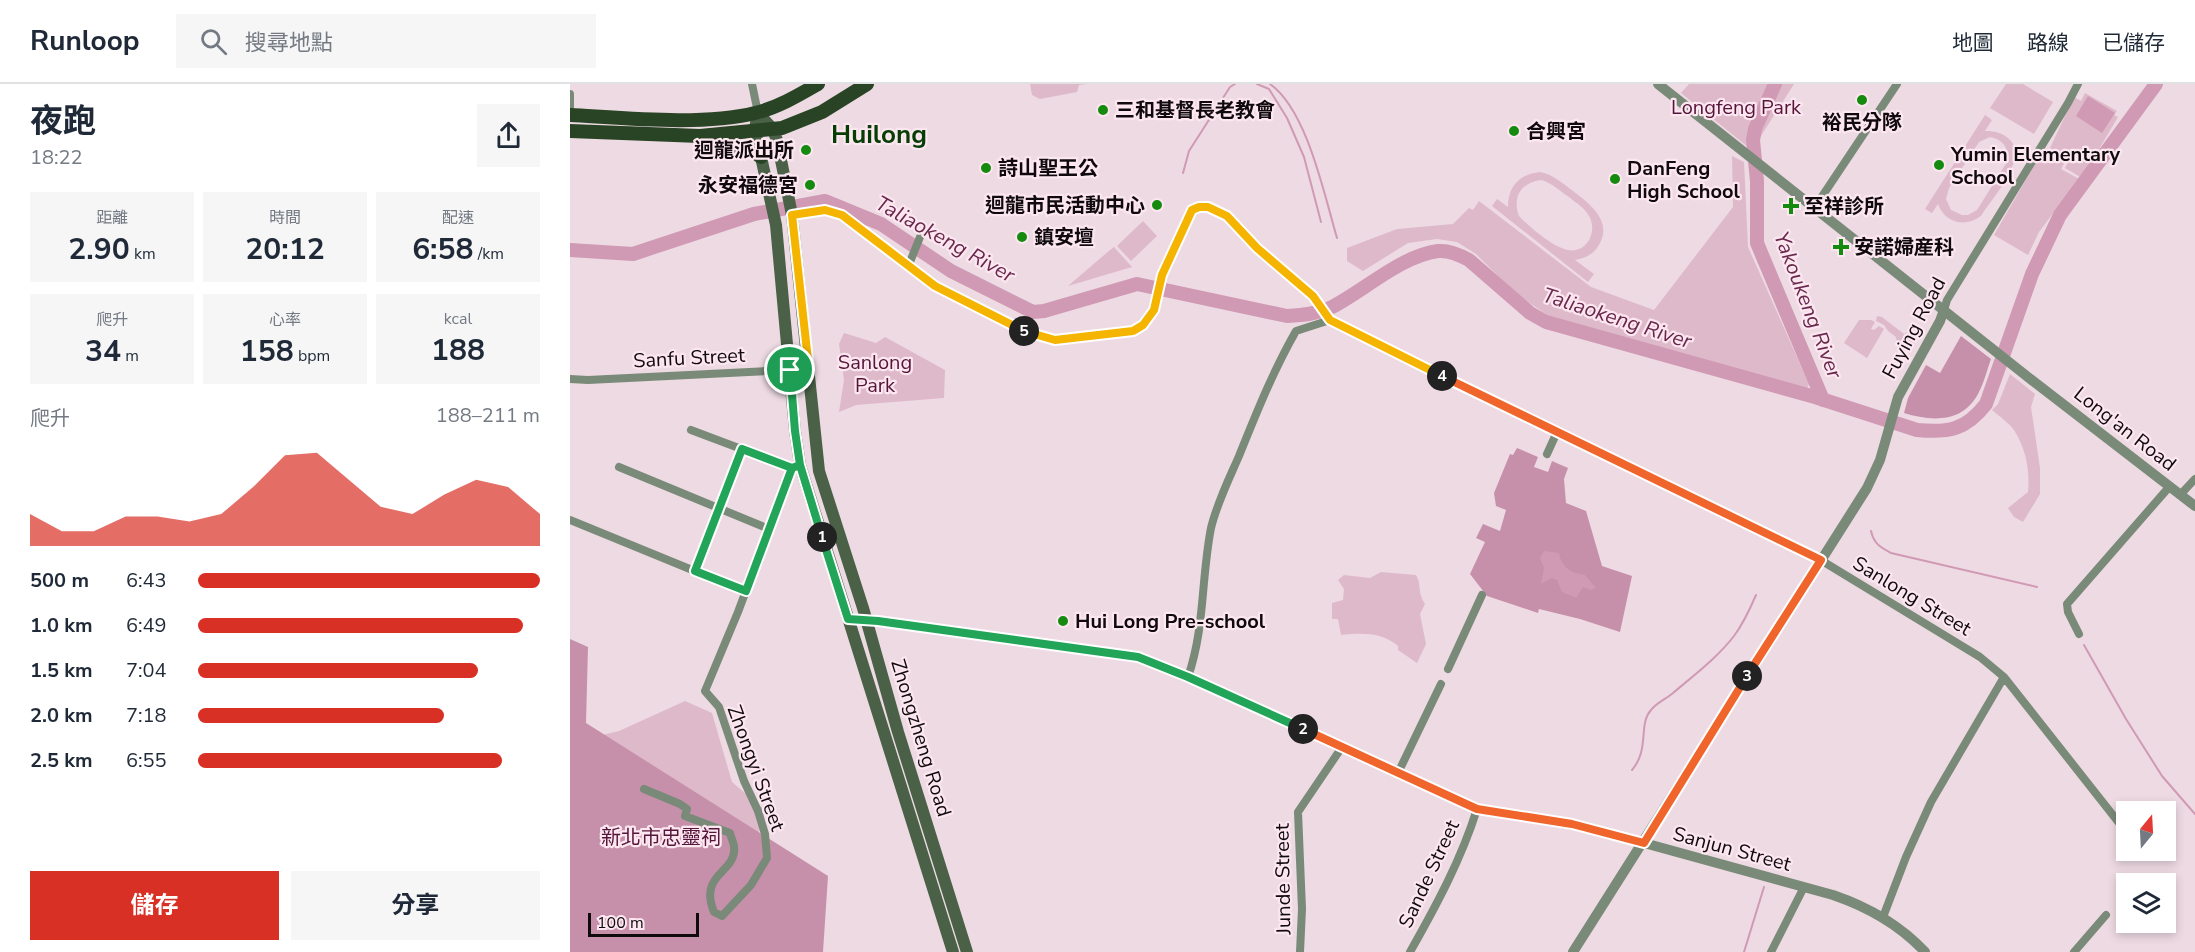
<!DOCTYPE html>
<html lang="zh-TW">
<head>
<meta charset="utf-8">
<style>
  :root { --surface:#fff; --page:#f6f6f7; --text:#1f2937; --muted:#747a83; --line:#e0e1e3; --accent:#d93025 }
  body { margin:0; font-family:"Nunito Sans","Noto Sans TC",sans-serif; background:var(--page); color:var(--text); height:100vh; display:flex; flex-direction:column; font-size:22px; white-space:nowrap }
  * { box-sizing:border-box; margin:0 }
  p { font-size:20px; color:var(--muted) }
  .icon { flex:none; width:33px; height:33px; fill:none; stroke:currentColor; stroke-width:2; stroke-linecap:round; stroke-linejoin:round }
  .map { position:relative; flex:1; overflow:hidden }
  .details { display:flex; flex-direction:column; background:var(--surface); width:570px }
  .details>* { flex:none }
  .needle { width:39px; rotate:18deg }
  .controls { position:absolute; left:1546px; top:717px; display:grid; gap:12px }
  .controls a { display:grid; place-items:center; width:60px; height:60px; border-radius:0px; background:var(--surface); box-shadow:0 3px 9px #0003; font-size:30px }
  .scale { position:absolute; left:18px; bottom:15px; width:111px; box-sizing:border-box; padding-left:6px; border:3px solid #100a0d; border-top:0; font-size:16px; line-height:21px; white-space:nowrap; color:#100a0d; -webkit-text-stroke:4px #fce7f0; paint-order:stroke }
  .pin { position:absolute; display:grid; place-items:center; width:51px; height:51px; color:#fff; margin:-26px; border:3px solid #fff; border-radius:50%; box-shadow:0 2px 6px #0007 }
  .km { position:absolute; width:30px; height:30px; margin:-15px; border-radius:50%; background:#222; color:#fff; font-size:16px; line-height:30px; text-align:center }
  .round { display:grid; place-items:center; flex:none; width:63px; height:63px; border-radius:0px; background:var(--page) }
  .summary { display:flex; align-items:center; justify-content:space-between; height:102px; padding:0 30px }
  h1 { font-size:33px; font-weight:700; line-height:45px }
  .stats { display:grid; grid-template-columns:repeat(3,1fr); gap:9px; height:102px; padding:6px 30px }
  .stats div { display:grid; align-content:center; border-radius:0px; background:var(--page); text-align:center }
  .stats b { font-size:30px; font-weight:700 }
  .stats small { font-size:16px; font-weight:400 }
  .stats p { font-size:16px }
  .chart { height:168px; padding:12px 30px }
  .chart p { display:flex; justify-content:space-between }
  .chart svg { width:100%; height:108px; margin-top:6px; fill:var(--accent); opacity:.7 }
  .action { display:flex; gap:12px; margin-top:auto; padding:12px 30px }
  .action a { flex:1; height:69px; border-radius:0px; background:var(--accent); color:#fff; font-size:24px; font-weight:700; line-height:69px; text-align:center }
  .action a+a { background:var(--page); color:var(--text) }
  ul { padding:0 30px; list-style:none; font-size:20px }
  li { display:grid; grid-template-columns:96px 72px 1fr; align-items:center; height:45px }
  li i { height:15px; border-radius:8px; background:var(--accent) }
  header { display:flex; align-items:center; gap:36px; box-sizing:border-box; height:84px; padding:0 30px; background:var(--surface); border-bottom:2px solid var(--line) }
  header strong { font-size:28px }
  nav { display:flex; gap:33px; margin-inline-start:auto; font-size:21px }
  .search { width:420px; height:54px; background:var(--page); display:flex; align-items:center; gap:15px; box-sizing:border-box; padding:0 21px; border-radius:0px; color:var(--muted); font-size:22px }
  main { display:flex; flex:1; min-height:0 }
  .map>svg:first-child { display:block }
  .green { fill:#deb9ca; fill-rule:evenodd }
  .forest { fill:#c690aa }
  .water { fill:#d099b4 }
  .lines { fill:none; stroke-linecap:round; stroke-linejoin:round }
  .stream { stroke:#d099b4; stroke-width:2 }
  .river { stroke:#d099b4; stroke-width:14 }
  .minor { stroke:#7a8a78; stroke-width:8 }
  .tertiary { stroke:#7a8a78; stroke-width:10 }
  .secondary { stroke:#4a6147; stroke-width:12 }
  .primary { stroke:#284425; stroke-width:14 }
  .split-1-casing { stroke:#fff; stroke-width:12 }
  .split-2-casing { stroke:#fff; stroke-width:12 }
  .split-3-casing { stroke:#fff; stroke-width:12 }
  .split-4-casing { stroke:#fff; stroke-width:12 }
  .split-5-casing { stroke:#fff; stroke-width:12 }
  .split-6-casing { stroke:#fff; stroke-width:12 }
  .split-1 { stroke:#22a559; stroke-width:8 }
  .split-2 { stroke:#22a559; stroke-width:8 }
  .split-3 { stroke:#f0652b; stroke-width:8 }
  .split-4 { stroke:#f0652b; stroke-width:8 }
  .split-5 { stroke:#f5b400; stroke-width:8 }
  .split-6 { stroke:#f5b400; stroke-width:8 }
  .poi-dot { fill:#148a0f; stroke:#fce7f0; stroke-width:2 }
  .labels { text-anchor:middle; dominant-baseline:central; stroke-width:4.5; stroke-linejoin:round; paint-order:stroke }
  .park-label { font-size:20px; fill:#55143a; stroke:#fce7f0 }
  .poi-label { font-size:20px; font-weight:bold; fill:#100a0d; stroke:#fce7f0; text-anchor:start }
  .street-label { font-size:20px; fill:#100a0d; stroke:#fce7f0 }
  .water-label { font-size:21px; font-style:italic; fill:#69284d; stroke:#fce7f0 }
  .district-label { font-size:26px; font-weight:bold; fill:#063d05; stroke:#fce7f0 }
</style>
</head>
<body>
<header>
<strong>Runloop</strong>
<div class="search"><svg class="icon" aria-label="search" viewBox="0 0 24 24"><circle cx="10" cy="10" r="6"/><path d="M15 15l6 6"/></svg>搜尋地點</div>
<nav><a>地圖</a><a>路線</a><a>已儲存</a></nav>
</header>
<main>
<section class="details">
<div class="summary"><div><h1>夜跑</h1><p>18:22</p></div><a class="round"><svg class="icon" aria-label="share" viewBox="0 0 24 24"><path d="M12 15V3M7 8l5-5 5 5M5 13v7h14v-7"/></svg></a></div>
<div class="stats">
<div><p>距離</p><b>2.90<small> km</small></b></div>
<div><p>時間</p><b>20:12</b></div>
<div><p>配速</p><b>6:58<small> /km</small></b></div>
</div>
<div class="stats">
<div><p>爬升</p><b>34<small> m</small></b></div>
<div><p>心率</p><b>158<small> bpm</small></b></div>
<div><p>kcal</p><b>188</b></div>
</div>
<div class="chart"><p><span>爬升</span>188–211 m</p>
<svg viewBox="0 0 160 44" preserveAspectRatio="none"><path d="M0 44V31L10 38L20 38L30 32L40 32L50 34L60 31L70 20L80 7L90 6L100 17L110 28L120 31L130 23L140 17L150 20L160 31V44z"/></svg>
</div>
<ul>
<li><b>500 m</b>6:43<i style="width:100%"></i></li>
<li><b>1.0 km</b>6:49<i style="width:95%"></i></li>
<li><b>1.5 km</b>7:04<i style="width:82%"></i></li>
<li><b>2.0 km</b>7:18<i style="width:72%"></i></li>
<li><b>2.5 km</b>6:55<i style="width:89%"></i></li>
</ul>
<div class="action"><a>儲存</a><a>分享</a></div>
</section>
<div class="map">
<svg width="1625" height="868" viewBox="0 0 1625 868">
  <rect width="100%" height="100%" fill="#eedae3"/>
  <path class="green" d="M460,0h57l-8,1 -2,7 -37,7 -8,-4z
    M1119,0h105l-35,55 -1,-6 14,-32 -8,-3 -14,35 -2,14 -67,-54z
    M1436,0h17l30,18 -19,32 -44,-26z
    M1515,9l32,18 -3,4 4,2 -36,61 -17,-10 5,-9 -20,-11 24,-51 7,4z
    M1415,31l7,5 -7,11c10,0 19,2 26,10 16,20 -19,57 -30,75 -16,12 -36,7 -43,-12l-6,9 -7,-4zM1420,53c13,2 20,12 17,25l-30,48 -9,5h-6l-11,-5 -5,-11 3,-11 30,-46z
    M1474,64l22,12 -5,9 18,10 -40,53 -11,23 -34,-20z
    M1162,72l12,6 4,85 61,137 -2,5h-6l-246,-69 -39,-26 -40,-40 -19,-12 -20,-3 -29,4 -45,28 -16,-10v-13l50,-19 56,-5 16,-16 4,2 6,-9 112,86 63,23 79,-103z
    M970,88c14,3 22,11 33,19 17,13 40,30 26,54 -6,10 -14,13 -24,15l19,14 -6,8 -96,-76 5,-7 11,8c0,-21 12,-33 32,-35zM972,96c11,4 18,11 27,17 7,6 16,11 20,19 9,15 -2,38 -21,34 -14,-2 -40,-24 -49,-34 -7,-19 2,-34 23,-36z
    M467,111l2,4 -9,7 -12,-5 1,-3z
    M573,137l14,15 -26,25 -14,-15z
    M544,163l18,20 -64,19 42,-36z
    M1307,232l5,1 22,17 6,-3 8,5 -9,16 -12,-8 -1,-7 -8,-6 -4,-6 -8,-4z
    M1289,236h12l4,2 -4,7 3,1 5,-4 5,3 -17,29 -23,-15z
    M274,249l32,10 9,-6 60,33 -1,28 -88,7 -17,7 5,-32 -5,-36z
    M1440,290l25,20 -4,13 9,61v26l-17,28 -9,-5 -6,-9 20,-16c2,-22 -2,-43 -14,-62 -5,-7 -15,-14 -22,-20l6,-6z
    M811,488l35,3c6,10 1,17 9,29l-5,10 6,30 -9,19 -19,-13v-4c-17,-14 -35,-13 -57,-11l-3,-16h-6v-16l11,-3 1,-11 -6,-9 6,-5 26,3z
    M115,617l27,12 20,69 33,28 -16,60 -170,82 -9,-248 20,34 29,-7z"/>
  <path class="forest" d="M1391,252l30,23c-4,11 -7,24 -13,35 -16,30 -48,27 -74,19l4,-15 18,-33 14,8z
    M947,364l21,9 -4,10 14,5 4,-11 16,7 -4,11 2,24 20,8 16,55 30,10 -12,56 -40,-13 -41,-10 -1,4 -51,-17 -17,-22 15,-32 -9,-4 7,-14 17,7 6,-21 -10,-4 -2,-13 16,-39 3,1z
    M0,555l18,8 -2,76 242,153 -5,76h-253z"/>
  <path class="water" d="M1518,12l27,17 -13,20 -26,-17z
    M974,467l15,2c2,14 13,21 26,22l11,13 -5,2 -8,-3 -7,11 -14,-6 -5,-12 -6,-2 -10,6 3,-16 -4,-10z"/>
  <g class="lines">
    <path class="stream" d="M687,0l12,5 18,29 17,39 17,65
      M700,0c37,26 54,110 67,154
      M613,89l6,-22 41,-64 5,-3
      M1301,447c3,13 9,16 20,22l146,34
      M1514,561l42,74 36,57 33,38
      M1062,686c18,-21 6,-46 19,-60 5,-7 15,-11 22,-17 20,-17 45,-36 61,-57 9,-12 16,-27 22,-41
      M1174,868l20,-65"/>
    <path class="river" d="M1205,0l-20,45 -2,11 4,41v62l66,157
      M0,166l63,4 121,-40 71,-13 56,23 70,47 82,41 11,-1 93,-27 150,32c16,-1 30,-2 45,-9 33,-17 69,-51 106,-56 11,-1 22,4 31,9l61,53 16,9 269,75 102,33c31,3 49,0 69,-26l46,-130 28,-59 96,-131"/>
    <path class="minor" d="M182,0l6,29
      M0,10v21
      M1245,123l82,-123
      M222,131l33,-4 17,4 93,71 95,48 25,6 78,-9c24,-12 22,-34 29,-56 7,-22 19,-45 30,-65 29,-13 49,22 67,39 17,16 40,30 55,49 6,7 10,15 16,22l484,236 166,101 24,20 123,156
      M338,183l12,-30
      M1374,226l3,-10 121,-197 10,-19
      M0,295l18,1 221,-11
      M121,346l101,38
      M977,370l10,-22
      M49,383l150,62
      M1610,411l15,-16
      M0,436l176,72
      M125,487l47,-122
      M1509,550l-11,-22 -1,-8 103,-118
      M878,585l34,-74
      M618,593c17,-49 13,-98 23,-149 6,-25 18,-49 28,-72 17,-42 34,-85 57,-125l34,-11
      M828,689l43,-89
      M74,705l36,15 7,5 -2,7 45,17c1,5 4,10 4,14 3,26 -36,26 -20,65l8,4 29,-31 16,-27 -2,-24 -7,-23 -14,-30 -25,-74 -14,-16 33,-79 54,-144 8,-3
      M1313,833l23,-60 25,-55 73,-125
      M730,868l2,-43 -4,-97 44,-65
      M840,868c26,-46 51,-92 67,-143
      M1201,868l33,-65
      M1504,868l32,-37"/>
    <path class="tertiary" d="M1088,0l375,297 162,125
      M296,535l272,38 61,25 278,127 109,18 247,68c35,12 66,29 92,57
      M1003,868l294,-464 13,-28 18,-63 42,-76 4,-11"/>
    <path class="secondary" d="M188,29l14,15 5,12 15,75 27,256 44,137 35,124 69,220
      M186,39l-1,7 21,95 19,206 5,34 153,487"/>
    <path class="primary" d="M0,31c54,3 133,11 185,-2 22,-5 44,-18 63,-29
      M0,47l130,5 82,-8 40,-16 45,-28
      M138,59c19,2 37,2 53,14"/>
  </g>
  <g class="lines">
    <defs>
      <path id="split-1" d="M220,286l5,61 5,34 -8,3 -46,123 -51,-20 47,-122 50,19 8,-3 22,72"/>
      <path id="split-2" d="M252,453l26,82 30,2 260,36 50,20 115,52"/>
      <path id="split-3" d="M733,645l174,80 95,15 72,19 103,-167"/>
      <path id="split-4" d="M872,292l379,184 -74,116"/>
      <path id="split-5" d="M454,247l31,9 78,-9 10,-6 11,-15 8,-35 30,-65 7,-3h9l19,9 30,32 56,48 17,24 112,56"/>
      <path id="split-6" d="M220,286l19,-1 -17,-154 33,-5 17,5 93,71 89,45"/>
    </defs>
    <use href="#split-1" class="split-1-casing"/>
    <use href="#split-2" class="split-2-casing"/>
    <use href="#split-3" class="split-3-casing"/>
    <use href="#split-4" class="split-4-casing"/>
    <use href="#split-5" class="split-5-casing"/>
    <use href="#split-6" class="split-6-casing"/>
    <use href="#split-1" class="split-1"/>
    <use href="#split-2" class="split-2"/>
    <use href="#split-3" class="split-3"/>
    <use href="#split-4" class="split-4"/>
    <use href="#split-5" class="split-5"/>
    <use href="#split-6" class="split-6"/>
  </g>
  <g class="poi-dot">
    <circle cx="1292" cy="16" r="6"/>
    <circle cx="533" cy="26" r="6"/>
    <circle cx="944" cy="47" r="6"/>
    <circle cx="236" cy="66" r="6"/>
    <circle cx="1369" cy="81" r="6"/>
    <circle cx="416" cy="84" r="6"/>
    <circle cx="1045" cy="95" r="6"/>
    <circle cx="240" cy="101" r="6"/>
    <circle cx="587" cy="121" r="6"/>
    <path d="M1218 113h6v6h6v6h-6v6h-6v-6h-6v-6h6z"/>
    <circle cx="452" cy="153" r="6"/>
    <path d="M1268 154h6v6h6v6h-6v6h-6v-6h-6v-6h6z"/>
    <circle cx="493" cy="537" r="6"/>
  </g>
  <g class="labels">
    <g class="park-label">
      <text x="1166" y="23">Longfeng Park</text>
      <text x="305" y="278">Sanlong<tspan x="305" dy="23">Park</tspan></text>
      <text x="91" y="753">新北市忠靈祠</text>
    </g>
    <g class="poi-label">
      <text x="545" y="26">三和基督長老教會</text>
      <text x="1292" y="38" text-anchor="middle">裕民分隊</text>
      <text x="956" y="47">合興宮</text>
      <text x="224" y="66" text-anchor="end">迴龍派出所</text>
      <text x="1381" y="70">Yumin Elementary<tspan x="1381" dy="23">School</tspan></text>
      <text x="428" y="84">詩山聖王公</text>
      <text x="1057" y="84">DanFeng<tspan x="1057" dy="23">High School</tspan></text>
      <text x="228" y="101" text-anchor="end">永安福德宮</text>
      <text x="575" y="121" text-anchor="end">迴龍市民活動中心</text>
      <text x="1234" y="122">至祥診所</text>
      <text x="464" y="153">鎮安壇</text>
      <text x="1284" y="163">安諾婦産科</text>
      <text x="505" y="537">Hui Long Pre-school</text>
    </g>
    <g class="street-label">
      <text transform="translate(1344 244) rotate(-62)">Fuying Road</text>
      <text transform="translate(119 274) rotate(-3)">Sanfu Street</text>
      <text transform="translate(1555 345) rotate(38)">Long'an Road</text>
      <text transform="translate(1342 512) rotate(31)">Sanlong Street</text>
      <text transform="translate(351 654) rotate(73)">Zhongzheng Road</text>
      <text transform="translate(186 684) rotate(70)">Zhongyi Street</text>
      <text transform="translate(1162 765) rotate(15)">Sanjun Street</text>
      <text transform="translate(859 790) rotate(-65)">Sande Street</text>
      <text transform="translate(713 795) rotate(-91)">Junde Street</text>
    </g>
    <g class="water-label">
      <text transform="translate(375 155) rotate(29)">Taliaokeng River</text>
      <text transform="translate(1238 221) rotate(69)">Yakoukeng River</text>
      <text transform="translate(1047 234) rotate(18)">Taliaokeng River</text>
    </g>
    <g class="district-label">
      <text x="309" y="50">Huilong</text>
    </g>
  </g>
</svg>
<div class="controls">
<a><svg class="needle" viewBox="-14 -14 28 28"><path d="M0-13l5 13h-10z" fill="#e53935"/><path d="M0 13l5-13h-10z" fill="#747a83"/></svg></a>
<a><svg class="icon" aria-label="layers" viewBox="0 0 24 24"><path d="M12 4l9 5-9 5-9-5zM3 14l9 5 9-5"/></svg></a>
</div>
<div class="scale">100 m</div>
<div class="pin" style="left:220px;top:286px;background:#1e9e55"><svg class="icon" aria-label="arrive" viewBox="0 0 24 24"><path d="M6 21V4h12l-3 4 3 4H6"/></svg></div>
<b class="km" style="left:252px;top:453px">1</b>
<b class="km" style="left:733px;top:645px">2</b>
<b class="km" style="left:1177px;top:592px">3</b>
<b class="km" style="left:872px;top:292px">4</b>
<b class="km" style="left:454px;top:247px">5</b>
</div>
</main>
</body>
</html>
